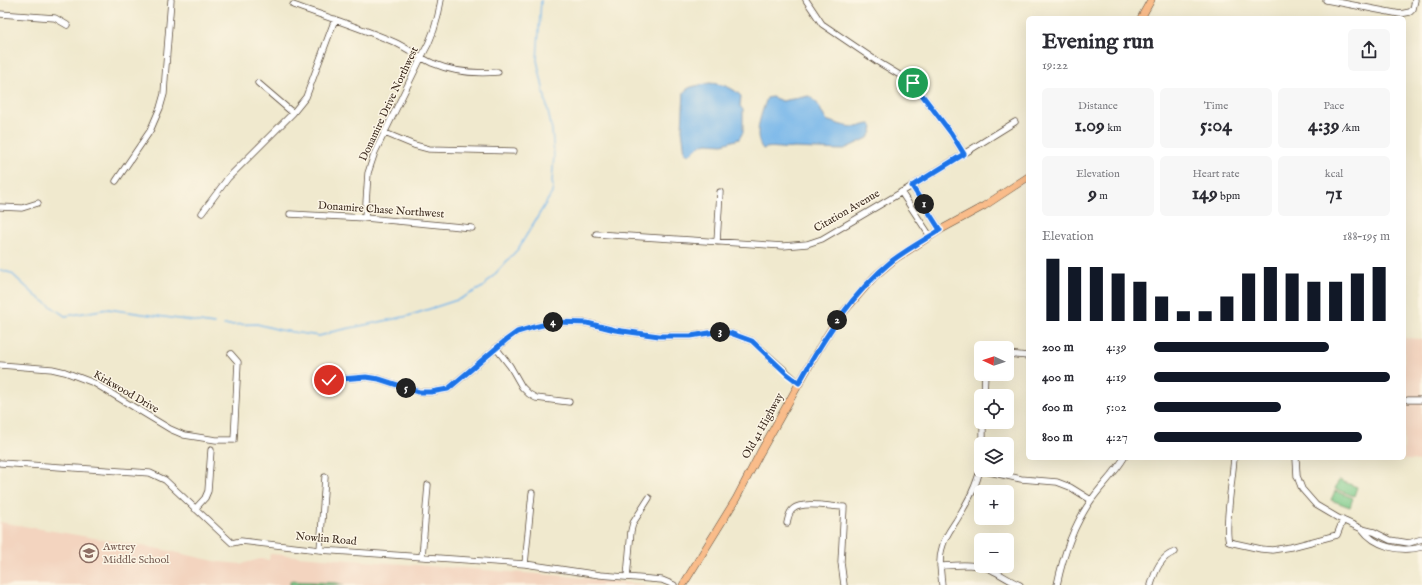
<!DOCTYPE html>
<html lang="en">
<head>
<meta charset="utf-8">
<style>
  :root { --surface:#fff; --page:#f7f7f7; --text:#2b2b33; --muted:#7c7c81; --accent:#111827 }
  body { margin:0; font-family:"IM FELL English",serif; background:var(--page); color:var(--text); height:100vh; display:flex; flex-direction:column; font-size:15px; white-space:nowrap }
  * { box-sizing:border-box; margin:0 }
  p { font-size:13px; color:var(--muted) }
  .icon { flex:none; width:22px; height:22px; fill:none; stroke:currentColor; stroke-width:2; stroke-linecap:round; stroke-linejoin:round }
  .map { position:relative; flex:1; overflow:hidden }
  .sheet { position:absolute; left:1026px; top:16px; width:380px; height:444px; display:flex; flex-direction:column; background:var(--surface); border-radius:6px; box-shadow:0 4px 16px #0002 }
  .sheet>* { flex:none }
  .needle { width:26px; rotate:273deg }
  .buttons { position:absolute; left:974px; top:341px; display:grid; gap:8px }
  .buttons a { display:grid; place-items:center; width:40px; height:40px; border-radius:6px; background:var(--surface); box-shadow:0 4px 16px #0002; font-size:20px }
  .pin { position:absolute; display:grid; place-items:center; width:34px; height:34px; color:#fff; margin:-17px; border:2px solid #fff; border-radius:50%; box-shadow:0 1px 4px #0007 }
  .km { position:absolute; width:20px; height:20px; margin:-10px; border-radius:50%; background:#222; color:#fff; font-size:11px; line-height:20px; text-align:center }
  .round { display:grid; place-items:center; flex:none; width:42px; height:42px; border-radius:6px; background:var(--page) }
  .headline { display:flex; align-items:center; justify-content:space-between; height:68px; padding:0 16px }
  h1 { font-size:22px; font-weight:700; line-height:30px }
  .stats { display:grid; grid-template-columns:repeat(3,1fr); gap:6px; height:68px; padding:4px 16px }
  .stats div { display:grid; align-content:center; border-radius:6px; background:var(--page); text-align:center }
  .stats b { font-size:20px; font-weight:700 }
  .stats small { font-size:11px; font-weight:400 }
  .stats p { font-size:11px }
  .chart { height:112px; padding:8px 16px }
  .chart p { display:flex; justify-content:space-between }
  .chart svg { width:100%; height:72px; margin-top:4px; stroke:var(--accent); stroke-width:6 }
  ul { padding:0 16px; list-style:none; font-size:13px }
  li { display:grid; grid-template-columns:64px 48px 1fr; align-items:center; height:30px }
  li i { height:10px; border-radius:5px; background:var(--accent) }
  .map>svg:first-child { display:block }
  .built { fill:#f3d4bf }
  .pitch { fill:#7bca8a; stroke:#5b7a54 }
  .water { fill:#76b6ea; stroke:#587084 }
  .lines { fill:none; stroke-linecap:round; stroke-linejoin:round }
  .stream { stroke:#76b6ea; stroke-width:1.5 }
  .minor-casing { stroke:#564738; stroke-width:7 }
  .major-casing { stroke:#564738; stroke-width:8 }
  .minor { stroke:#fff; stroke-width:5.5 }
  .major { stroke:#f9bc8a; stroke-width:7 }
  .route-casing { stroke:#fff; stroke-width:8 }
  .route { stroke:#1a73e8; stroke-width:5 }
  .labels { text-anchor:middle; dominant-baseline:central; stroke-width:3; stroke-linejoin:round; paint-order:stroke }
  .street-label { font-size:11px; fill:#3b2a1e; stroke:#fcf5e5 }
  .education-label { font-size:11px; fill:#785e54; stroke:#fcf5e5; text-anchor:start }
</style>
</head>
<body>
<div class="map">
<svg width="1422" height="585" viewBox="0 0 1422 585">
  <rect width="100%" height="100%" fill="#fcf5e5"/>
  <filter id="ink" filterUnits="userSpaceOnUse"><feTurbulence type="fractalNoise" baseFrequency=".025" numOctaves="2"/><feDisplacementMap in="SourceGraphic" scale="8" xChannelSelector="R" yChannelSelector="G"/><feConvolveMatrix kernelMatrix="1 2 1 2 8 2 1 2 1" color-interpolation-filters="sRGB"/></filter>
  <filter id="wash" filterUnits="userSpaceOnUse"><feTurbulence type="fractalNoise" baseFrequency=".012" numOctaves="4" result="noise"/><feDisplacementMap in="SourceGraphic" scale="16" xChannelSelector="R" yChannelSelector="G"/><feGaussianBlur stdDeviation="0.9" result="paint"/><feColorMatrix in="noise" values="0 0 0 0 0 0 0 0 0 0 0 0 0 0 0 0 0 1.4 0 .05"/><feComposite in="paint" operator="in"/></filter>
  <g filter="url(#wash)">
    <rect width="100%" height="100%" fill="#f0e9ce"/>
    <path class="built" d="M1404,338l18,1v122l-27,-2 9,-1z
      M0,522l165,28 54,12 22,2 19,-5 9,1 1,-6 294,22 86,9h-650z"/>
    <path class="pitch" d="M1339,480l18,7 -3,9 -19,-7z
      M1335,491l18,7 -3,9 -19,-7z
      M290,581l47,2 7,2h-54z"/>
    <path class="water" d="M709,83c13,1 23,4 32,13l-1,10 3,4v22l-4,7 -16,5 -16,-1 -7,2 -10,9 -5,-1 -3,-24 2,-37c5,-7 17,-6 25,-9z
      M809,96l8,7 9,17c9,3 20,7 29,7 6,0 10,-3 15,-3l3,3 -2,7 -3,4 -26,12 -48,-2c-11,2 -22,-3 -31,1 -11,-13 -1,-37 4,-51l5,-1 10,4z"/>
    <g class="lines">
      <path class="stream" d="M0,270l11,3 25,23 29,20 43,-7 106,15
        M224,325l33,-1 23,6 39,6 8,-2 4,-2 77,-16 52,-17 23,-12 35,-38 34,-56 1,-7 -1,-4 2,-26 -2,-26 -15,-70 4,-60"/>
    </g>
  </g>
  <g filter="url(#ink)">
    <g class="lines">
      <defs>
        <path id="minor" d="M806,0l16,24 56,38 35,21 38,50 13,21
          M1326,0l74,14 10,-2 3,-3 2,-9
          M293,5c34,12 68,23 101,37 13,6 25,15 38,21 21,9 44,11 66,9
          M0,14l55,4 12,7
          M258,83l35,30
          M385,133l29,12 15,4 85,2
          M116,181l34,-50 10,-23 4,-14 1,-16 6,-78
          M912,186l28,44
          M901,192l29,44
          M0,207l22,1 16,-5
          M202,213l26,-35 65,-65 13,-16 29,-78
          M290,214l75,4 107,10
          M365,218l3,-45 7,-21 47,-96c10,-17 16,-36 19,-56
          M596,234l187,12 24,-2 15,-5 90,-53 103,-64
          M717,242l3,-50
          M496,348l14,18 12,21 7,7 7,4 33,4
          M1007,354l21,2
          M0,365l52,4 13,3 29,11 76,46 14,6 32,5h18l4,-78 -7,-8
          M329,380l37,-3 13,2 40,13h12l17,-3 58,-49 11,-8 17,-5 22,-5 31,1 28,7 44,6h32l24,-4 15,1 22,8 47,42
          M984,396l1,-22
          M1408,400h14
          M983,444v-22
          M1234,458c-1,17 -10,71 -5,84l32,7 11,1 19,-3 46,-12 6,-15
          M1296,458l1,18 5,13 14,16 22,13 24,11 12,3 16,8 19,3 13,-4
          M0,463l150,10 15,7 67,63 9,-2 79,9 205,14 75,11 62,5 12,5
          M980,470l41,9 36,3 13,5 21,13
          M195,509l10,-11 3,-7 3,-41
          M787,523c1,-5 2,-11 6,-14 10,-8 39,-2 51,-2l-3,55 3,23
          M1362,529c13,18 39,24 60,18
          M320,550l5,-73
          M422,557l6,-72
          M525,564l7,-71
          M940,566c19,-1 35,-3 52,4 10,5 18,11 28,15
          M627,577l4,-46 2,-8 16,-25
          M942,585c-1,-12 -4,-25 0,-37 2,-10 8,-18 14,-27 11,-18 21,-35 25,-56
          M1057,585c6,-29 17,-61 35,-86 10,-14 23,-26 32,-41
          M1151,585c4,-14 10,-29 24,-33"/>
        <path id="major" d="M1141,18l10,-18
          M683,585l53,-86 24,-46 58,-103 18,-29 39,-45 20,-17 45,-29 44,-24 44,-29"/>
      </defs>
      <use href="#minor" class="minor-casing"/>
      <use href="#major" class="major-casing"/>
      <use href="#minor" class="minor"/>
      <use href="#major" class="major"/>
    </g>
  </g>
  <g class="lines" filter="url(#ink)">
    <defs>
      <path id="route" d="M329,380l37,-3 13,2 40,13h12l17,-3 58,-49 11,-8 17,-5 22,-5 31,1 28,7 44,6h32l24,-4 15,1 22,8 35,33 12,9c25,-45 53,-90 94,-123 15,-11 31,-20 47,-30l-28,-44 52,-32 -13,-21 -38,-50"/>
    </defs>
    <use href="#route" class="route-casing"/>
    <use href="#route" class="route"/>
  </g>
  <defs>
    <symbol id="school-ring" viewBox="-11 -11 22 22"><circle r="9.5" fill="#fcf5e5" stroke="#8d6e63" stroke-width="1.5"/><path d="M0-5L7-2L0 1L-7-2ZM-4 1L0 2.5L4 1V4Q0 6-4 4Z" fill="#8d6e63"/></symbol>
  </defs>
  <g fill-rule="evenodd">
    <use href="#school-ring" x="78" y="542" width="22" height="22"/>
  </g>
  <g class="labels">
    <g class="street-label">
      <text transform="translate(389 104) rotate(-65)">Donamire Drive Northwest</text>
      <text transform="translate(381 210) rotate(4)">Donamire Chase Northwest</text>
      <text transform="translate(847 211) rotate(-30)">Citation Avenue</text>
      <text transform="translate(126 392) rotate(30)">Kirkwood Drive</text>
      <text transform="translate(763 426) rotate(-61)">Old 41 Highway</text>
      <text transform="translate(326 539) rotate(5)">Nowlin Road</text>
    </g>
    <g class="education-label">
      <text x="103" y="547">Awtrey<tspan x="103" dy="13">Middle School</tspan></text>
    </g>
  </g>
</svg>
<div class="buttons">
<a><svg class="needle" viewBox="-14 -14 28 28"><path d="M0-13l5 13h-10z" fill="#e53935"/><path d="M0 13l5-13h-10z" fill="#7c7c81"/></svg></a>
<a><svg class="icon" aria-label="locate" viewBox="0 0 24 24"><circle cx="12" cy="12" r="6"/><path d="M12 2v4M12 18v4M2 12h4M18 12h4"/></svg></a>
<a><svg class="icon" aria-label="layers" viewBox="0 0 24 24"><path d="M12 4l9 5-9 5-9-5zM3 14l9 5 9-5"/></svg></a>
<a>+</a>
<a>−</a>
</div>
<div class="pin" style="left:913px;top:83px;background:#1e9e55"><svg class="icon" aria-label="arrive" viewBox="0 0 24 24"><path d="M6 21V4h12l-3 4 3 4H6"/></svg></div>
<div class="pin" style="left:329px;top:380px;background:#d93025"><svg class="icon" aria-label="check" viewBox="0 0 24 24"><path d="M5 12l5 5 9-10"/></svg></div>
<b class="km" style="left:924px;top:204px">1</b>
<b class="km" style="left:837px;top:320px">2</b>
<b class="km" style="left:720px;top:332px">3</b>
<b class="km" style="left:553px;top:322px">4</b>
<b class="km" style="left:406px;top:388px">5</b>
<section class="sheet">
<div class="headline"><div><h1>Evening run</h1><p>19:22</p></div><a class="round"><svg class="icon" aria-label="share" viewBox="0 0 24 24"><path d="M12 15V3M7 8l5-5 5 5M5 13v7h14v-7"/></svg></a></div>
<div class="stats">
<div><p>Distance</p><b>1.09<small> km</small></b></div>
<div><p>Time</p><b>5:04</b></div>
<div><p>Pace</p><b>4:39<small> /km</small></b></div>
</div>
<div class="stats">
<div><p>Elevation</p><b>9<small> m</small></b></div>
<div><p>Heart rate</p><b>149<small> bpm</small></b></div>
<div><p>kcal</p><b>71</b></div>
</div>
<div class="chart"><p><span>Elevation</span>188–195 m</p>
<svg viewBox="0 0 160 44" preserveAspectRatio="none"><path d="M5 44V6M15 44V11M25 44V11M35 44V15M45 44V20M55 44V29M65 44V38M75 44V38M85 44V29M95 44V15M105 44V11M115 44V15M125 44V20M135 44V20M145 44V15M155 44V11"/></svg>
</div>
<ul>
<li><b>200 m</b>4:39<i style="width:74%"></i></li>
<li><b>400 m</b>4:19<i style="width:100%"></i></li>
<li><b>600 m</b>5:02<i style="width:54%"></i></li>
<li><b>800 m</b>4:27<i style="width:88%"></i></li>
</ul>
</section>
</div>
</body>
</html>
